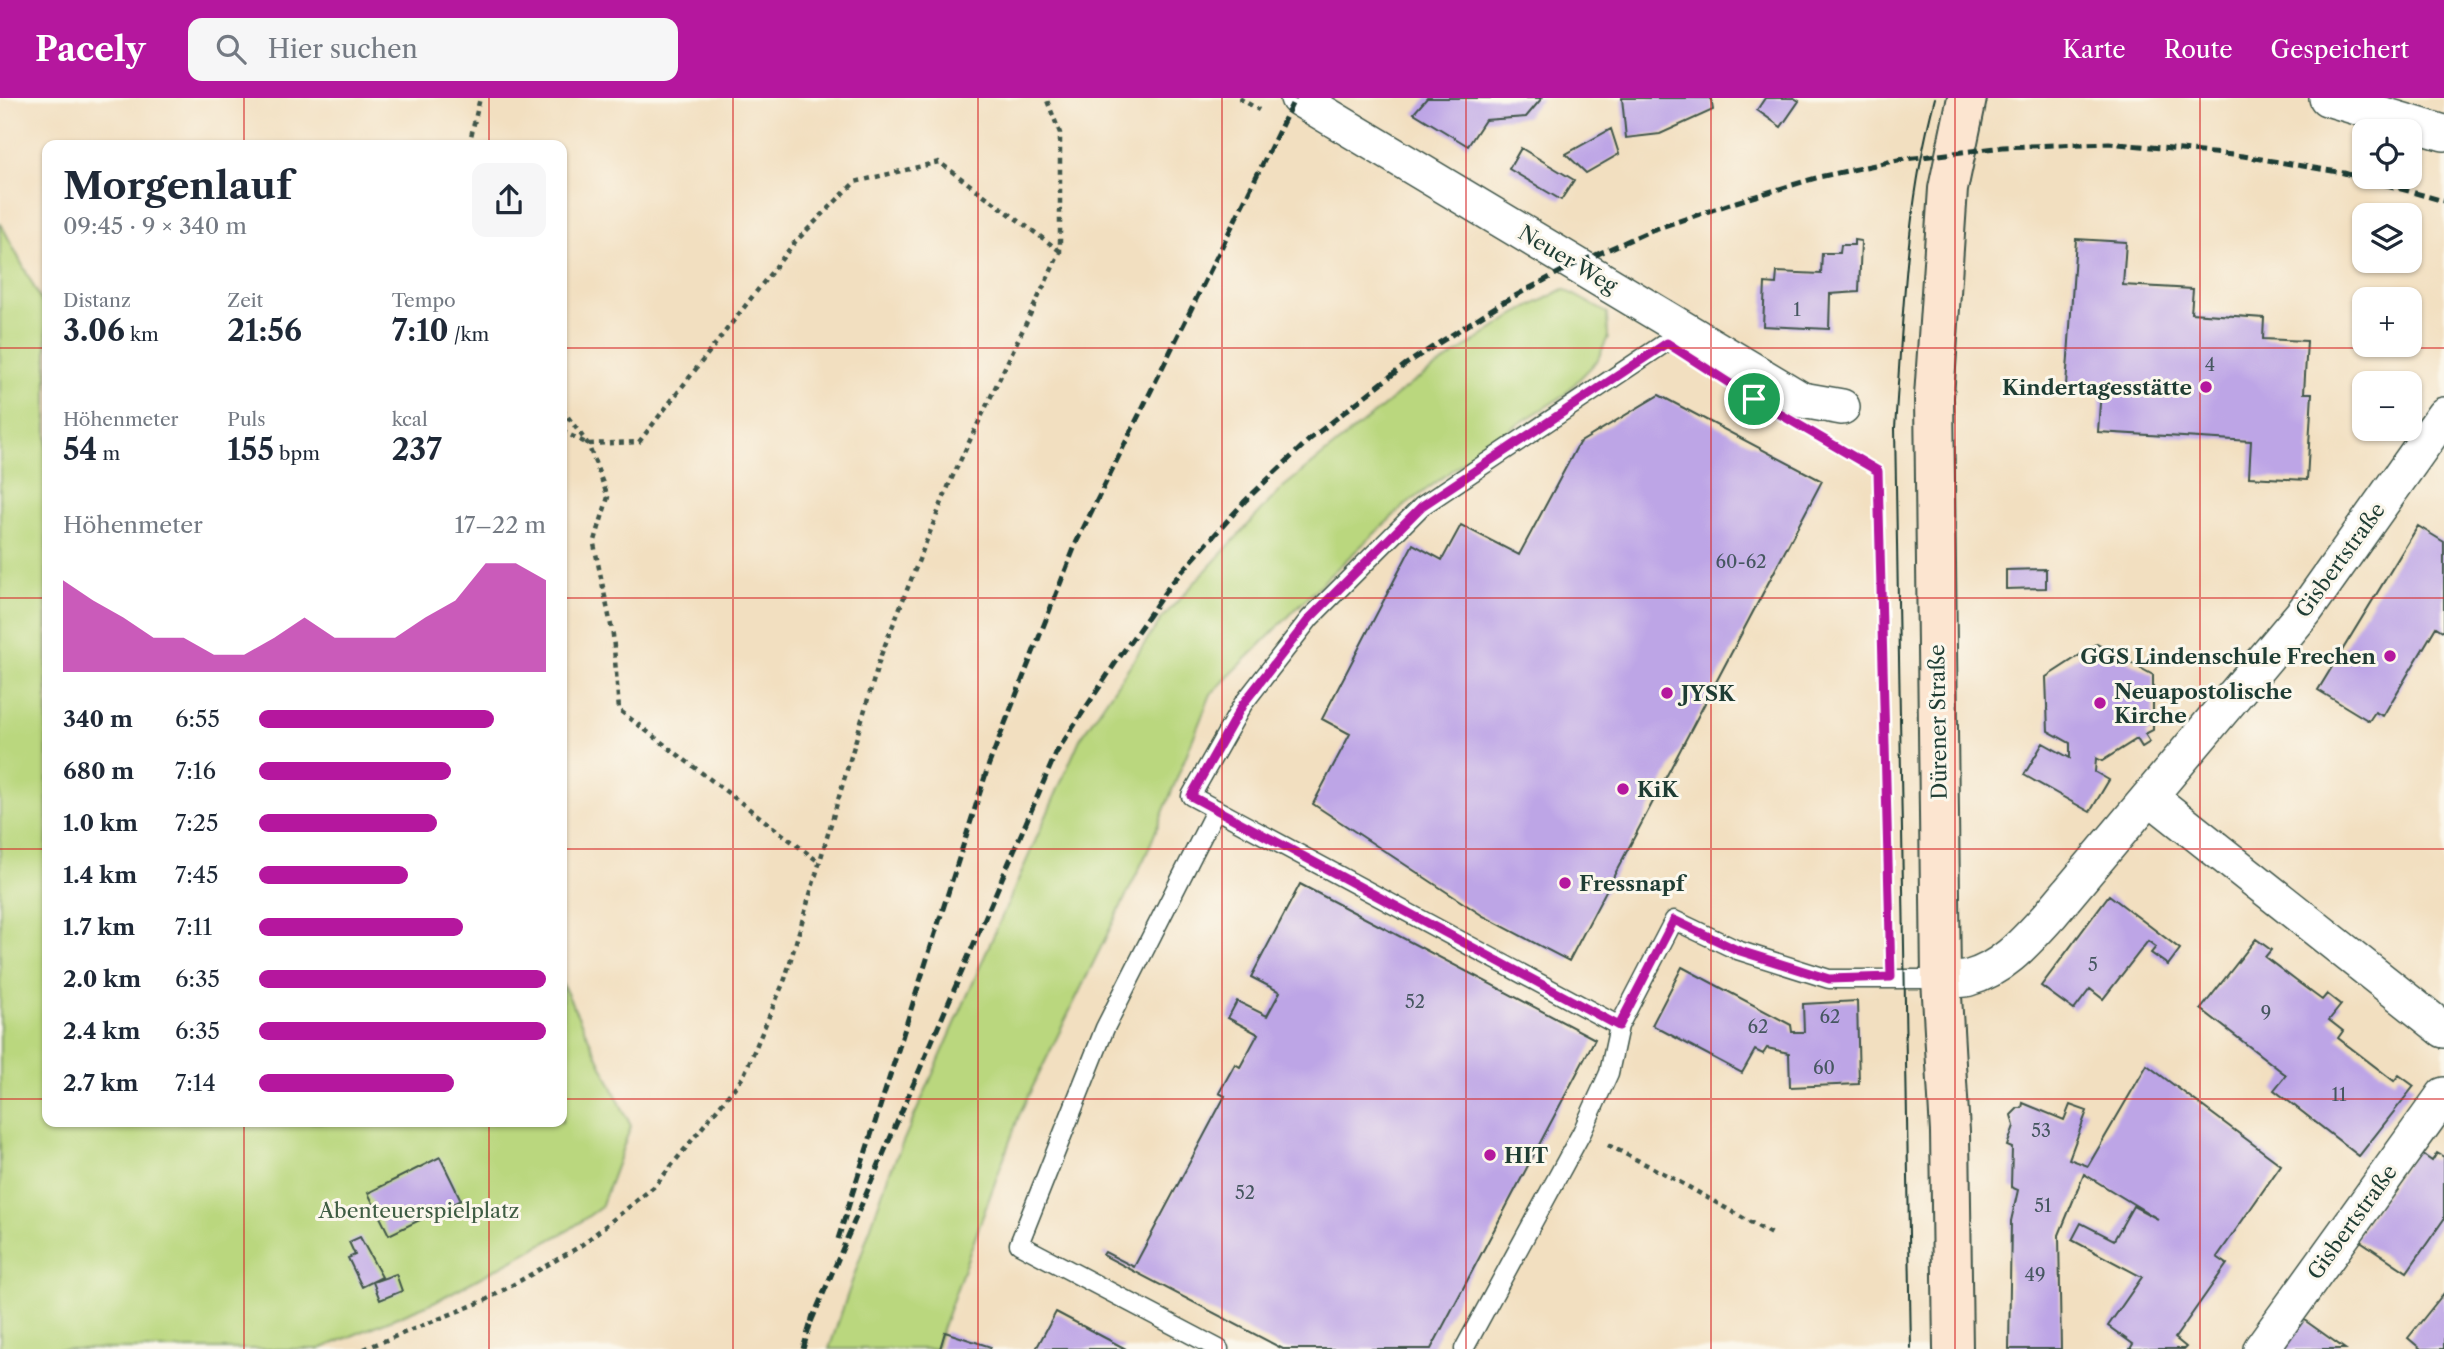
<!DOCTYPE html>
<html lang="de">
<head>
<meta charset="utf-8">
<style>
  :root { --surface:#fff; --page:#f6f6f7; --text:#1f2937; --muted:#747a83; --accent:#b5179e }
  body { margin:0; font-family:"Libre Caslon Text",serif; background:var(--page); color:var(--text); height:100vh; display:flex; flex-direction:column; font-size:26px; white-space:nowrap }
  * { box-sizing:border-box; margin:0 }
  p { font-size:23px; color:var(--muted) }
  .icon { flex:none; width:38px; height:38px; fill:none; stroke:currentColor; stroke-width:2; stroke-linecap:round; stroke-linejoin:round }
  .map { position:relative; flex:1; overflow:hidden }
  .panel { position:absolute; left:42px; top:42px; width:525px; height:987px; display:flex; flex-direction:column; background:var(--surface); border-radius:14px; box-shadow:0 2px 5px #0004 }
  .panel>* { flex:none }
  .tools { position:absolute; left:2352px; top:21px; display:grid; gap:14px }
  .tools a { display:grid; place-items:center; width:70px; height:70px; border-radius:14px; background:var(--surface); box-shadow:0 2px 5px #0004; font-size:35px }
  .pin { position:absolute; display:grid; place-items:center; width:60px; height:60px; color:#fff; margin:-30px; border:4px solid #fff; border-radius:50%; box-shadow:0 2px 7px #0007 }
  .round { display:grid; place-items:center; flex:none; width:74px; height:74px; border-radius:14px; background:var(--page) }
  .overview { display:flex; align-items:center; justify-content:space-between; height:119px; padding:0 21px }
  h1 { font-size:38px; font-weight:700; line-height:52px }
  .metrics { display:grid; grid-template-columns:repeat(3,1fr); gap:10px; height:119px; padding:7px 21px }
  .metrics div { display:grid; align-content:center }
  .metrics b { font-size:30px; font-weight:700 }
  .metrics small { font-size:19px; font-weight:400 }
  .metrics p { font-size:19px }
  .chart { height:196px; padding:14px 21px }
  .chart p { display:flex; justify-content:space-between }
  .chart svg { width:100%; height:126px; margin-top:7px; fill:var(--accent); opacity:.7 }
  ul { padding:0 21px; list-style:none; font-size:23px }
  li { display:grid; grid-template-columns:112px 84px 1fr; align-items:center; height:52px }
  li i { height:18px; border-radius:9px; background:var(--accent) }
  header { display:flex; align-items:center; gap:42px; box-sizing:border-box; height:98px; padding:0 35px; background:var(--accent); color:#fff }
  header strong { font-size:33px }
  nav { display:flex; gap:38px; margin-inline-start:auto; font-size:24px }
  .search { width:490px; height:63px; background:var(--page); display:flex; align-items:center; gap:18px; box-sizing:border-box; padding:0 24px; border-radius:14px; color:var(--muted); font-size:26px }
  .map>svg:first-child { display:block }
  .green { fill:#bad77e; stroke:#6c8a59; stroke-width:2 }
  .building { fill:#bda5e6 }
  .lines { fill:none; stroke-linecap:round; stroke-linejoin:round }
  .service-casing { stroke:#3f5549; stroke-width:21 }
  .minor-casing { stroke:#3f5549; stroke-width:38 }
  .secondary-casing { stroke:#3f5549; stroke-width:42 }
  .path { stroke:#3f5549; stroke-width:4.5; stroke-dasharray:5 5; stroke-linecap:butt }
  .service { stroke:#fff; stroke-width:18 }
  .minor { stroke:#fff; stroke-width:35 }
  .secondary { stroke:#fce5d0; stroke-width:38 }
  .tram { stroke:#1f3d34; stroke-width:2 }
  .rail { stroke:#1f3d34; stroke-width:5; stroke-dasharray:10 5; stroke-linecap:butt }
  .route-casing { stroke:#fff; stroke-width:14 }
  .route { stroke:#b5179e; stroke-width:9 }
  .grid { fill:none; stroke:#d62828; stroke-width:2; stroke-opacity:0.55 }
  .poi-dot { fill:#b5179e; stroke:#fbf7ec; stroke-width:2.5 }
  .labels { text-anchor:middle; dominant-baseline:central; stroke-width:6; stroke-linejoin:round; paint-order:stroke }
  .number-label { font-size:18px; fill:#465760 }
  .street-label { font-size:21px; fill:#1f3d34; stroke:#fbf7ec }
  .poi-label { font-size:21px; font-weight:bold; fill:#1f3d34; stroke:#fbf7ec; text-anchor:start }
  .park-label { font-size:21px; fill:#3e5c43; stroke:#fbf7ec }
</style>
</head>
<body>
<header>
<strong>Pacely</strong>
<div class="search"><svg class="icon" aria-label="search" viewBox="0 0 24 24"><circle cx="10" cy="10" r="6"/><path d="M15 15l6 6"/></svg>Hier suchen</div>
<nav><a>Karte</a><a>Route</a><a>Gespeichert</a></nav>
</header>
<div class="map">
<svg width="2444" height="1251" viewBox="0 0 2444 1251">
  <rect width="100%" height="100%" fill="#fbf7ec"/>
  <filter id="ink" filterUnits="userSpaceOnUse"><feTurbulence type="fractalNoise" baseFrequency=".0143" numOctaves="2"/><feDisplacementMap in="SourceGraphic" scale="14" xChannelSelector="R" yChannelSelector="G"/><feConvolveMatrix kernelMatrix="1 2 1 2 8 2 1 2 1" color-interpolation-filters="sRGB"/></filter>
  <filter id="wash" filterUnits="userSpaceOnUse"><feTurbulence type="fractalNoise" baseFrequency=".00686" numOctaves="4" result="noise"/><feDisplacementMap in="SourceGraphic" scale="28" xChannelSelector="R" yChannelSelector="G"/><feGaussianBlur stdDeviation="1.57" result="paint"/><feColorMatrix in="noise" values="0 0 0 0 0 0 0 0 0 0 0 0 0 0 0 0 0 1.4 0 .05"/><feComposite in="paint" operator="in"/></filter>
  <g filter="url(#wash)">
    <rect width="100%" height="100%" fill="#f2dfc0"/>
    <path class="green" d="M0,124l47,90v810h515v-139l69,143 -30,81 -32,23 -133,71 -116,48h-320z
      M1564,191l43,24 1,24 -11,24 -34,35 -75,47 -86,65 -72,67 -119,119 -65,161 -126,258 -85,236h-106l59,-173 192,-437 82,-121 119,-129 130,-105 105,-70z"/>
    <g id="blocks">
      <path class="building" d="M1427,0h115l-16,19 -41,3 -17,26 -54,-33z
        M1622,0h89l2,12 -53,24 -34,4z
        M1765,0h29l5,3 -18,26 -24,-17z
        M1611,31l8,25 -33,19 -20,-19z
        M1521,50l53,32 -13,20 -52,-31z
        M2076,141l50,3 -3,43 70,4 -2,24 73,5 -1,21 44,2 -3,52h8l-5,87 -58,-3 2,-36 -153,-9 3,-43 -35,-3z
        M1854,142l7,1 -2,51 -29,2 -1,35 -66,-3 2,-43 11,1 1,-12 44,2 1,-21h18l1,-8h13z
        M1659,297l163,86 -253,480 -86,-45 -170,-112 37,-70 -28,-15 91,-175 29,16 19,-35 58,30 60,-112z
        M2418,428l26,16v90l-8,-5 -53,89 -8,-4 -6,9 -51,-31z
        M2046,471v19l-40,1v-19z
        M2097,546l56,31v55l-8,4 5,8 -8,5 -5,-8 -35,22 -6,-3 -1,14 14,8 -19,32 -66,-37 19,-32 27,15v-15l-22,-12 -2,-54z
        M1300,786l295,155 -164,310h-148l-180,-94 2,-3 29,15 91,-171 -6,-3 16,-29 5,3 18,-33 -30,-16 9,-17 30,15 13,-24 -29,-15z
        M2109,797l71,54 -12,16 -17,-12 5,-6 -8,-6 -45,58 -13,-10 -16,21 -33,-24z
        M2256,841l15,11 -6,7 34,26 23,17 5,-6 14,11 -12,15 14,11 -5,7 56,43 5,-6 15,11 -55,70 -85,-66 12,-15 -85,-66z
        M1682,869l109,58 1,7h12l-1,-28 54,-3 2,83 -69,3 -1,-34 -22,-5 -4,6 -8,-4 -13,23 -90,-48z
        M2147,967l134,100 -64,92 10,7 -52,74 11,9 -2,2h-54l3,-5 -25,-18 34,-49 -70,-37 9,-17 33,17 19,-34 25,13 -74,-45 -25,61 2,114h-52l2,-128 7,-31 -7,-3 1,-39 -5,-2 7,-20 -3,-11 7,-7h4l1,-5 41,17 6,-15 17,6 -18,48 19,7z
        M2416,1052l16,11 5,-8 7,4v62l-37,53 -51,-34z
        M440,1059l21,43 -72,35 -21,-42z
        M360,1139l22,40 -20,10 -14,-29 7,-3 -6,-13z
        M396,1176l6,17 -22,9 -7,-18z
        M2444,1195v56h-23l-13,-11z
        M1056,1214l70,37h-90z
        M2300,1219l45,32h-67z
        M945,1234l46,15 -1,2h-50z"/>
    </g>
  </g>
  <g filter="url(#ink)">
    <use href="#blocks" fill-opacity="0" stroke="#3f5549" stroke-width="2"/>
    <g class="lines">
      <defs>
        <path id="service" d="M1216,711l-111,219 -86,216 200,105
          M1619,928l-428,-230 52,-92 67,-86 112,-112 264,-177
          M1464,1251l118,-217 27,-59 10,-47 55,-106 63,30 92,29h112"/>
        <path id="minor" d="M1298,0l504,302 40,7
          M2327,0l117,35
          M2150,699l294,233
          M1941,881c9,0 20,2 28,-1 34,-9 58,-38 81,-63l255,-304 139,-196
          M2261,1251l183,-254"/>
        <path id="secondary" d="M1953,1251l-3,-217 -9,-153 -7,-582 14,-208 19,-91"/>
      </defs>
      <use href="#service" class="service-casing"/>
      <use href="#minor" class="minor-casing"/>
      <use href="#secondary" class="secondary-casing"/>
      <path class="path" d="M1239,0l20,12
        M469,47l11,-47
        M562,311l26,35 20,53 -14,47 19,91 6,75 200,152
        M562,333l26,13 51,-2 156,-200 60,-60 84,-20 121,89
        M1838,350l40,23 12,477
        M1608,1047l70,36 95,54
        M364,1251l122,-49 93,-53 76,-61 88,-109 42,-98 96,-324 69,-173 110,-230v-119l-14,-35"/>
      <use href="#service" class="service"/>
      <use href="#minor" class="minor"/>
      <use href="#secondary" class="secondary"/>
      <path class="tram" d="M1911,1251l-16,-921c8,-110 11,-223 40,-330"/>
      <path class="rail" d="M838,1141l151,-475 88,-223 218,-443
        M811,1224l245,-569 58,-88 56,-80 75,-84 65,-62 96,-75 94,-60 71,-38 81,-36 84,-28 83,-25 79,-17 105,-13 106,-4 134,13 101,17 100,28
        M803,1251l10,-34"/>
    </g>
  </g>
  <g class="lines" filter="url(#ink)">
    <defs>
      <path id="route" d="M1667,245l87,56 124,72 13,506 -62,2 -92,-29 -63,-30 -55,106 -428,-230 52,-92 67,-86 112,-112z"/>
    </defs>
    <use href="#route" class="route-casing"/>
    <use href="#route" class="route"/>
  </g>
  <path class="grid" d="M244,0v47M489,0v47M733,0v1251M978,0v1251M1222,0v1251M1466,0v1251M1711,0v1251M1955,0v1251M2200,0v1251M0,250h47M562,250h1882M0,500h47M562,500h1882M0,751h47M562,751h1882M0,1001h47M562,1001h1882M244,1024v227M489,1024v227"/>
  <g class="poi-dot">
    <circle cx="2206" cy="289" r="7"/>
    <circle cx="2390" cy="558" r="7"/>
    <circle cx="1667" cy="595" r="7"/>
    <circle cx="2100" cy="605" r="7"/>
    <circle cx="1623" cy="691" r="7"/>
    <circle cx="1565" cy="785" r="7"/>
    <circle cx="1490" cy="1057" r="7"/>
  </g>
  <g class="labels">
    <g class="number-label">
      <text x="1797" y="212">1</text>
      <text x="2210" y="267">4</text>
      <text x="1741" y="464">60-62</text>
      <text x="2093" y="867">5</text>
      <text x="1415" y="904">52</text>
      <text x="2266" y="915">9</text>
      <text x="1830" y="919">62</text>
      <text x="1758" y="929">62</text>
      <text x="1824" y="970">60</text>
      <text x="2339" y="997">11</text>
      <text x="2041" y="1033">53</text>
      <text x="1245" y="1095">52</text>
      <text x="2043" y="1108">51</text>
      <text x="2035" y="1177">49</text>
    </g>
    <g class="street-label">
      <text transform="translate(1568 161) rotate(31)">Neuer Weg</text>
      <text transform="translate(2340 462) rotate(-54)">Gisbertstraße</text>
      <text transform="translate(1938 624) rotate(-91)">Dürener Straße</text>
      <text transform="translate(2352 1124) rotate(-54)">Gisbertstraße</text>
    </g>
    <g class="poi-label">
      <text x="2192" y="289" text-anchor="end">Kindertagesstätte</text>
      <text x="2376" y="558" text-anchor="end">GGS Lindenschule Frechen</text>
      <text x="2114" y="593">Neuapostolische<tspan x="2114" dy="24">Kirche</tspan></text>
      <text x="1681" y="595">JYSK</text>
      <text x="1637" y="691">KiK</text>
      <text x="1579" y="785">Fressnapf</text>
      <text x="1504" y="1057">HIT</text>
    </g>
    <g class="park-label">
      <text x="419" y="1112">Abenteuerspielplatz</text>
    </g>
  </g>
</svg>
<div class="tools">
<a><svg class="icon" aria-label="locate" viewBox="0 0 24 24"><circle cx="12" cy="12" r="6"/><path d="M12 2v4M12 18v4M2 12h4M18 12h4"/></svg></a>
<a><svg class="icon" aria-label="layers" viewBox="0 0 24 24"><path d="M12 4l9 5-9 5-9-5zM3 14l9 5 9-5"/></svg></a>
<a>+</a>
<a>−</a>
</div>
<div class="pin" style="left:1754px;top:301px;background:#1e9e55"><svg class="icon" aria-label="arrive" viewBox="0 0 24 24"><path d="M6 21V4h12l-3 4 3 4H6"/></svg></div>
<section class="panel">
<div class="overview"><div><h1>Morgenlauf</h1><p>09:45 · 9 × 340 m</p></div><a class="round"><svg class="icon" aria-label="share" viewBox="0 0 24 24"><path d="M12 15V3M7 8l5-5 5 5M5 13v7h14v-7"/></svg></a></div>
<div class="metrics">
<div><p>Distanz</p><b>3.06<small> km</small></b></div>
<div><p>Zeit</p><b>21:56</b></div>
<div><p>Tempo</p><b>7:10<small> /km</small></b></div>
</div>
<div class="metrics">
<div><p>Höhenmeter</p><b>54<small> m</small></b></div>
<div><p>Puls</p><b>155<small> bpm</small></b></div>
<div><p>kcal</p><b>237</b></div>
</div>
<div class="chart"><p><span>Höhenmeter</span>17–22 m</p>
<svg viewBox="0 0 160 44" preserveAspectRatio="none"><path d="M0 44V12L10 19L20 25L30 32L40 32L50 38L60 38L70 32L80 25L90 32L100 32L110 32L120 25L130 19L140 6L150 6L160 12V44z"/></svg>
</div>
<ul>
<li><b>340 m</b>6:55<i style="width:82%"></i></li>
<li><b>680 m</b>7:16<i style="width:67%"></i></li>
<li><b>1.0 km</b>7:25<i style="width:62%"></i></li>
<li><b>1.4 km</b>7:45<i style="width:52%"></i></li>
<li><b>1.7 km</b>7:11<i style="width:71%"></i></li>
<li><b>2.0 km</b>6:35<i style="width:100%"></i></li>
<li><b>2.4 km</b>6:35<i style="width:100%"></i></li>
<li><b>2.7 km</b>7:14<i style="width:68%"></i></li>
</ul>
</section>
</div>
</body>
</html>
